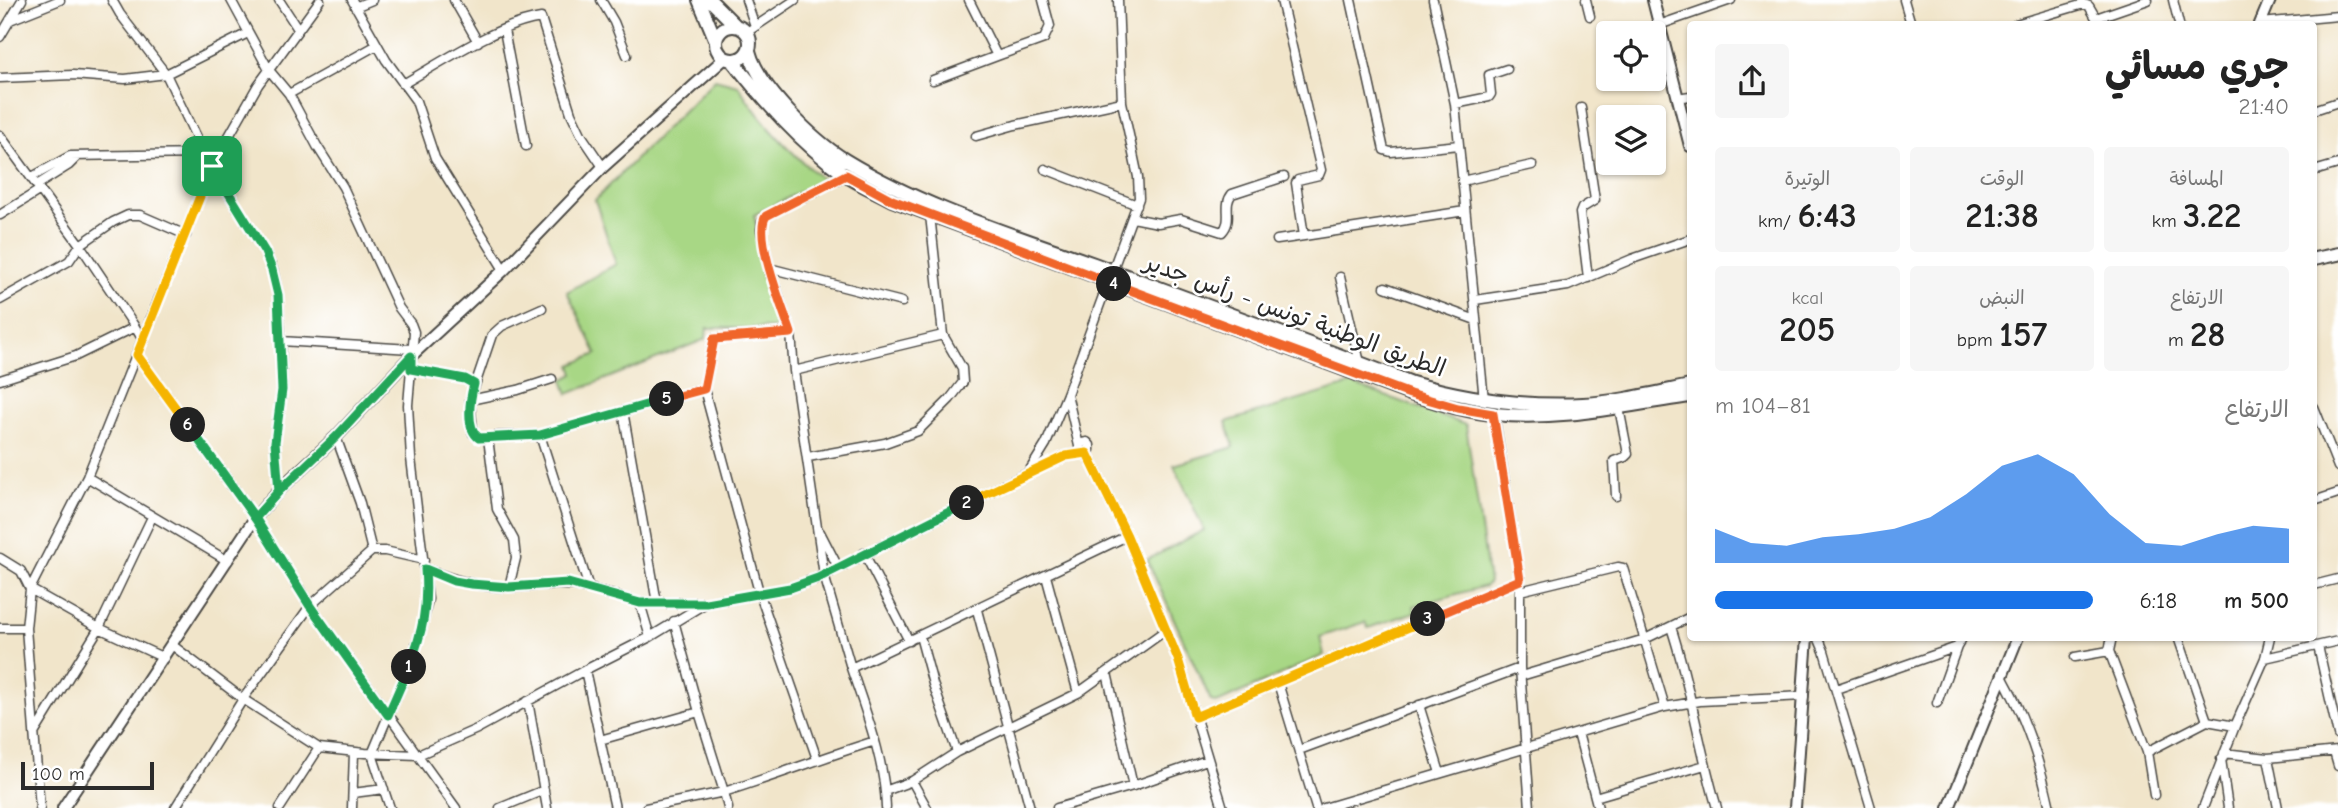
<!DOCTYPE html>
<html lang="ar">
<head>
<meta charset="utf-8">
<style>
  :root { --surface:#fff; --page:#f6f6f6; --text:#222; --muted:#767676; --accent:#1a73e8 }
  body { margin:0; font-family:"Comic Neue","Playpen Sans Arabic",sans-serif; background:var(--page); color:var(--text); direction:rtl; height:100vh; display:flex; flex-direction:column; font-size:26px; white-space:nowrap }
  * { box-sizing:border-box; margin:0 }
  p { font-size:23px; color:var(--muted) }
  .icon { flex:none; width:38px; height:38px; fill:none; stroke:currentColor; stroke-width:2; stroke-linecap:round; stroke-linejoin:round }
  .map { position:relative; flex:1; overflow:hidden; direction:ltr }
  .sheet { position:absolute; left:1687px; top:21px; width:630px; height:620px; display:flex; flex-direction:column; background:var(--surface); border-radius:7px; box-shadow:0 2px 5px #0004; direction:rtl }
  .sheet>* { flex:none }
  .tools { position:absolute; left:1596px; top:21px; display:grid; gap:14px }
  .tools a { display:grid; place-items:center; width:70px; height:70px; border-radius:7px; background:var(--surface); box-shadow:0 2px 5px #0004; font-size:35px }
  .scale { position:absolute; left:21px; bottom:18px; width:133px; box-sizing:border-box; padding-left:7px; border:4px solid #2b2b2b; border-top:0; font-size:19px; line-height:24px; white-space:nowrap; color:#2b2b2b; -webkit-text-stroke:5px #fff; paint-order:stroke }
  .pin { position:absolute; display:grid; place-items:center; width:60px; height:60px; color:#fff; margin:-30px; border-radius:14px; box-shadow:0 4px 10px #0006 }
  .km { position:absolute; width:35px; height:35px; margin:-18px; border-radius:50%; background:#222; color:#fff; font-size:19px; line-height:35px; text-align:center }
  .round { display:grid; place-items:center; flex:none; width:74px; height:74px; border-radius:7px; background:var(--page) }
  .headline { display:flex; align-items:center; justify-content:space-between; height:119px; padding:0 28px }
  h1 { font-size:38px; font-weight:700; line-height:52px }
  .figures { display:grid; grid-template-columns:repeat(3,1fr); gap:10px; height:119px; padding:7px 28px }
  .figures div { display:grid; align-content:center; border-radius:7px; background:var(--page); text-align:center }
  .figures b { font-size:35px; font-weight:700 }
  .figures small { font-size:19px; font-weight:400 }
  .figures p { font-size:19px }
  .chart { height:196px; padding:14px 28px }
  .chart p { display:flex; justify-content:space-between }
  .chart svg { width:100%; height:126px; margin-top:7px; fill:var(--accent); opacity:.7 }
  ul { padding:0 28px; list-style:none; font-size:23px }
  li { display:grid; grid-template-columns:112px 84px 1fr; align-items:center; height:52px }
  li i { height:18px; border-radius:9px; background:var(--accent) }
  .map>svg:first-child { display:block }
  .green { fill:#a8d785; stroke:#6a8158; stroke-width:2 }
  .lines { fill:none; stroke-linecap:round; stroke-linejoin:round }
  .street-casing { stroke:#494743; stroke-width:11 }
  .secondary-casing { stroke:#494743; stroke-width:14 }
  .primary-casing { stroke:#494743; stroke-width:16 }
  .street { stroke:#fff; stroke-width:8 }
  .secondary { stroke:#fff; stroke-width:10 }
  .primary { stroke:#fff; stroke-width:12 }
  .split-1-casing { stroke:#fff; stroke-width:14 }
  .split-2-casing { stroke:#fff; stroke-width:14 }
  .split-3-casing { stroke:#fff; stroke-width:14 }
  .split-4-casing { stroke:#fff; stroke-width:14 }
  .split-5-casing { stroke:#fff; stroke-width:14 }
  .split-6-casing { stroke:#fff; stroke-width:14 }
  .split-7-casing { stroke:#fff; stroke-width:14 }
  .split-1 { stroke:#22a559; stroke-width:9 }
  .split-2 { stroke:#22a559; stroke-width:9 }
  .split-3 { stroke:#f5b400; stroke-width:9 }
  .split-4 { stroke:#f0652b; stroke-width:9 }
  .split-5 { stroke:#f0652b; stroke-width:9 }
  .split-6 { stroke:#22a559; stroke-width:9 }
  .split-7 { stroke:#f5b400; stroke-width:9 }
  .labels { text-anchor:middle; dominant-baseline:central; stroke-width:5; stroke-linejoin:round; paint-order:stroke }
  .street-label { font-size:24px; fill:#2b2b2b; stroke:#fff }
</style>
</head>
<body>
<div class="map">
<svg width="2338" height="808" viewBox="0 0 2338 808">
  <rect width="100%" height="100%" fill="#fff"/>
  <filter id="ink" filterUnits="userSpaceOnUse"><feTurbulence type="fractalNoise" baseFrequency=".0143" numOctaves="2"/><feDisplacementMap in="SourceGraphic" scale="14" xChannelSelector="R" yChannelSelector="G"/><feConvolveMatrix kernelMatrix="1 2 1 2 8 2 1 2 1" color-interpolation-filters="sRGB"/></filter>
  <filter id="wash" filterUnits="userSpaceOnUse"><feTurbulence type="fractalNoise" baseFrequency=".00686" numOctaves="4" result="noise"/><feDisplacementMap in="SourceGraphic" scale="28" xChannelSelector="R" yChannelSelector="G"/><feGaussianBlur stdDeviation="1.57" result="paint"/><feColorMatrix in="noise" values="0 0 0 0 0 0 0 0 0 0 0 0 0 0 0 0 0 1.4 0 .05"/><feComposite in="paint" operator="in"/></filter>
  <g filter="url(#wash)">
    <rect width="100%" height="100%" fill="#f1e5ca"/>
    <path class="green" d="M715,79l23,6c22,37 52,67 85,95l-69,35 25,108 -7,5h-65l-1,11 -138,55 -5,-14 11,-6 -3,-9 26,-11 -30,-62 49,-28 -21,-64z
      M1352,384l114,41 23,157 -3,4 -72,20 1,6 -47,16 -3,-6 -45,15 4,18 -107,48 -6,-2 -64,-141 57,-30 -30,-65 60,-18 -8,-25z"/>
  </g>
  <g filter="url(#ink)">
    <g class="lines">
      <defs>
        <path id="street" d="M112,0l8,14 46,60 38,80 61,98 8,18 5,25 3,46 1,48 -7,53 4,48
          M231,0l38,70 20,24 28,52 26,41 56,121 12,16 3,8 -6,73 3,53 17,141 -6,28 -12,37 -38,90 18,54
          M279,0l19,29
          M352,0l34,60 30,41 19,57 69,112
          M454,0l24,42
          M601,0l13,22 13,33
          M746,0l9,26
          M1351,0l33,150 7,2 68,-7
          M1433,0l22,104 29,296
          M1586,0l4,16
          M1904,0l7,24
          M2173,0l6,24
          M355,7l17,-7
          M10,20l50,-20
          M2261,23l77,-7
          M2016,24l68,-20 5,2 7,12 52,-18
          M1659,25l72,-25
          M504,30l22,116
          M747,32l48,-32
          M0,37l22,-37
          M997,56l47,-17 6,-13 -7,-26
          M0,78l73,-3 52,4 41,-5 82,-41
          M933,80l64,-24 -28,-56
          M403,84c39,-22 95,-60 138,-66l30,95 11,23 21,31
          M289,94l88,-49
          M1677,98l13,-2
          M1455,104l34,-7 2,-3 -2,-19 18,-6
          M1581,108l14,92 -13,8 -2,5 8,65
          M2314,110l24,-8
          M0,135l80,110 55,82
          M976,136l39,-11 107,-23
          M1045,169l92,36
          M2314,171l24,-7
          M846,175l-80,41 -4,6 -1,8 8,38 22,65 3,38 30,204 27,93 276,-132
          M32,177l38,-21 134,-2
          M1462,181l70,-16
          M37,185l32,-20 8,-8
          M0,215l40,-25
          M1133,218l25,5 23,-4 41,13c12,-12 0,-26 10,-38l52,-17
          M1304,236l161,-25
          M1277,240l27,-4 -8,-53 2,-3 21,-5 2,-5 -40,-170
          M769,268l133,34
          M1340,277l20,86
          M1385,287l91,33
          M0,300l69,-39 11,-16 33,-23 15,-7h12l46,20
          M1475,300l93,-14 64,-27 58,-20
          M542,308l-40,18 -10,9 -22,65 48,-10 34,-11
          M791,333l-77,6 -10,50 55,203 58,167
          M281,341l130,8
          M137,355l118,163 55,88 146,202
          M411,369l54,10 9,5
          M794,371l149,-36
          M0,380l76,-24 59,-29 8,13
          M1067,394l12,52
          M470,400l3,33 6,5h9l9,71 17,31 2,18 -7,29
          M2314,407l24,60
          M623,411l34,192
          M1494,414l26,166v88l10,140
          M336,437l24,66 12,48
          M488,438l11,-2 41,-1
          M1087,453l3,-3v-5l-3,-3 -5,1 -3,4 1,5 7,1 40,83 51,123 45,149
          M808,457l77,-14 33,-12 32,-32 13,-17 -1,-14 -19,-33 -13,-120
          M1028,473l38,-17 16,-3
          M87,477l141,84
          M1616,496l-2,-35 11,-4 3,-3 -9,-46
          M2314,501l24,-8
          M820,532l18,35
          M864,553l45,88
          M0,558l21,13 9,18 69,39 65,30
          M425,569c31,11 53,19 87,18 28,-1 48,-5 77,1
          M1046,576l32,117
          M2314,585l24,-6
          M1520,591l98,-24 5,1 42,139
          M640,603l10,34
          M703,603h-63l-51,-15 -49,-153 164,-46
          M977,610l53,198
          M1671,627c20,60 28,121 46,181
          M0,628h26
          M920,636l13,48 24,68
          M1818,637l6,14 47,157
          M2112,637l-3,14 38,101 7,43
          M2178,637l29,84 28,5
          M172,645l71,54 76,49 46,5 53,2 59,-26 108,-59 65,-33 56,-34 84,-15 28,-10 210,-105 18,-29 21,-50 72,-196 -1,-21 -16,-75 -4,-102
          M2318,646l20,89
          M1957,647l6,-10
          M2075,657l34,-6
          M2265,658l73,-17
          M851,668c15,45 34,92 35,140
          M585,670l30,138
          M1107,673l26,113
          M1521,676l124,-37 45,-22
          M2002,676c24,42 38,85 48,132
          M1278,683l38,125
          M1836,689l121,-42 -20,56
          M528,701l19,107
          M1419,705l21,68
          M1195,717l325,-137
          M35,732l64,-104 53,-111
          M1578,733l20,75
          M600,740l99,-28
          M1299,750l221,-82
          M2147,752l60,-31
          M2334,752l4,14
          M2224,753l44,5 10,50
          M2268,758l70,-7
          M2221,759l7,49
          M912,781l15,27
          M885,791l27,-10 45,-29 121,-59 88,-63
          M353,793l31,-4
          M1595,797l110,-32
          M40,808l-14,-180 4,-39 57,-112 125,-311 46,-81 62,-85
          M175,808l68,-109 67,-93 62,-55h13l39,9
          M280,808l39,-60
          M352,808l2,-55
          M500,808l44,-18
          M646,808l78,-16 -25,-80 -25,-91
          M728,808l-4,-16c51,-16 100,-35 151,-51
          M1057,808l76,-22 74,-26
          M1324,808l341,-101 35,-6 104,-5
          M2203,808l32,-82 30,-68 5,-21"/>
        <path id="secondary" d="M1653,0l37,146
          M2260,24l10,-24
          M63,808l192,-290 24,-28 57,-53 75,-81 93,-86 99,-103 122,-109
          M1795,808l12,-171
          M1949,808l69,-171"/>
        <path id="primary" d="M699,0l17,41
          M710,0l25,25
          M716 43a17 17 0 1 1 34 0a17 17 0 1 1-34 0Z
          M749,51c9,36 65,90 96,109 77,47 165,74 249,104 106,39 212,78 318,119 56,16 113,24 171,21 36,-2 73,-11 107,-18
          M732,60c33,42 68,82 112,114 14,10 32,17 48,26l518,194c28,8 55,18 84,20 67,7 131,-9 196,-18
          M2314,259l24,-5"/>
      </defs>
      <use href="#street" class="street-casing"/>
      <use href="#secondary" class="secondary-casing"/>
      <use href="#primary" class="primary-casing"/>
      <use href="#street" class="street"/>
      <use href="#secondary" class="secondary"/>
      <use href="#primary" class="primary"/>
    </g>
  </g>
  <g class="lines" filter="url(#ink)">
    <defs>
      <path id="split-1" d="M212,166l53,86 7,18 6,25 4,95 -7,52 4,49 -24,27 55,88 78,109 21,-48"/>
      <path id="split-2" d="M409,667c14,-36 19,-60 16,-98l29,12 17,3 38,3 59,-4 72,20h66l84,-15 28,-10 149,-75"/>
      <path id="split-3" d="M967,503l99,-47 21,-3 40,83 51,123 17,58 233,-98"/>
      <path id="split-4" d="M1114,284l296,110 48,14 35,6 27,166 -92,39"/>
      <path id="split-5" d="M667,399l37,-10 10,-50 77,-6c-8,-24 -38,-97 -25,-117l80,-41 46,25 222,84"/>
      <path id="split-6" d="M188,425l67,93 24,-27 57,-54 75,-81v13l54,10 9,5c-4,15 -9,44 5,54l61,-3 127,-36"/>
      <path id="split-7" d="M188,425l-51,-70 75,-189"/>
    </defs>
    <use href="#split-1" class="split-1-casing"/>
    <use href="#split-2" class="split-2-casing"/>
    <use href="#split-3" class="split-3-casing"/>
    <use href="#split-4" class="split-4-casing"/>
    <use href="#split-5" class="split-5-casing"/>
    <use href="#split-6" class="split-6-casing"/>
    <use href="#split-7" class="split-7-casing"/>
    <use href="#split-1" class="split-1"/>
    <use href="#split-2" class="split-2"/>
    <use href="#split-3" class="split-3"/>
    <use href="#split-4" class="split-4"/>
    <use href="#split-5" class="split-5"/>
    <use href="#split-6" class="split-6"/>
    <use href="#split-7" class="split-7"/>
  </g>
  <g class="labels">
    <g class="street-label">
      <text transform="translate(1295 315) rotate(20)">الطريق الوطنية تونس - رأس جدير</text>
    </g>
  </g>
</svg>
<div class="tools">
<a><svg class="icon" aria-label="locate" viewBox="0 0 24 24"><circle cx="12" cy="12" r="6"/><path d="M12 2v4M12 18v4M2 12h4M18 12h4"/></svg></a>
<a><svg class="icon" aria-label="layers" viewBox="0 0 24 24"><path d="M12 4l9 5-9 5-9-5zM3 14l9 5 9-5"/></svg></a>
</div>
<div class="scale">100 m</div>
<div class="pin" style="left:212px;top:166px;background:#1e9e55"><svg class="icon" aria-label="arrive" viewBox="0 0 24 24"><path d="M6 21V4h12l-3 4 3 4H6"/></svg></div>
<b class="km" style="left:409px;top:667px">1</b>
<b class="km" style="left:967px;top:503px">2</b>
<b class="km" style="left:1428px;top:619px">3</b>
<b class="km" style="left:1114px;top:284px">4</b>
<b class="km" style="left:667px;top:399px">5</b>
<b class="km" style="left:188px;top:425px">6</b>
<section class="sheet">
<div class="headline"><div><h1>جري مسائي</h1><p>21:40</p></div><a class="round"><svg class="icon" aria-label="share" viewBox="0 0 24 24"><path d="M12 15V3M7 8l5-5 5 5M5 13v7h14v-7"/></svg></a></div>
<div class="figures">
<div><p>المسافة</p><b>3.22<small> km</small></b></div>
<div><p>الوقت</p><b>21:38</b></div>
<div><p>الوتيرة</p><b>6:43<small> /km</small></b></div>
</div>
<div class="figures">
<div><p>الارتفاع</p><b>28<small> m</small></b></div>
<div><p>النبض</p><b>157<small> bpm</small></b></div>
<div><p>kcal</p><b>205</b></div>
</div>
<div class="chart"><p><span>الارتفاع</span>81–104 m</p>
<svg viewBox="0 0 160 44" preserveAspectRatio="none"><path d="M0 44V32L10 37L20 38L30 35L40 34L50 32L60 28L70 20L80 10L90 6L100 13L110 27L120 37L130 38L140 34L150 31L160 32V44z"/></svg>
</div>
<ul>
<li><b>500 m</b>6:18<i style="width:100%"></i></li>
</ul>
</section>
</div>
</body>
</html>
